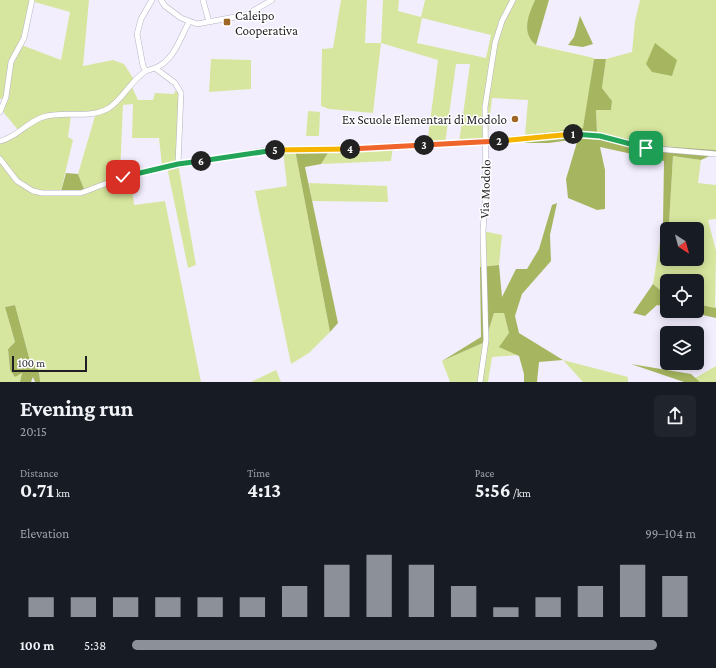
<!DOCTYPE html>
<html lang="en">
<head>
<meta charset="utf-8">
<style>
  :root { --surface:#171b24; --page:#20242c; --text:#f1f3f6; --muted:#9ea1a6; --accent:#8c9099 }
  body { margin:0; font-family:"Crimson Pro",serif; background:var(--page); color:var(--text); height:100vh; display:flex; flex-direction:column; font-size:15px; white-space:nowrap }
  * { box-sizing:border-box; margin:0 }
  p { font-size:13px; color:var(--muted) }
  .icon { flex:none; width:22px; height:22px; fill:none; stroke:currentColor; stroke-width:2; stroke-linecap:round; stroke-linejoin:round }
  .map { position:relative; height:382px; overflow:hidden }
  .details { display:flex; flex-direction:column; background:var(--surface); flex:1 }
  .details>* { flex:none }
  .needle { width:26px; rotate:144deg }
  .tools { position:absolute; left:660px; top:222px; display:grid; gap:8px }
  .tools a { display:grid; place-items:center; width:44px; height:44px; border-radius:6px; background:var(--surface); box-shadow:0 2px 10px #0003; font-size:20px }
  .scale { position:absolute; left:12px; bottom:10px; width:75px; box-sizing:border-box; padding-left:4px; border:2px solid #211f25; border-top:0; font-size:11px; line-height:14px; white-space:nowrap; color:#211f25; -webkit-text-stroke:3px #fff; paint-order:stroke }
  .pin { position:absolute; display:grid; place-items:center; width:34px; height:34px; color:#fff; margin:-17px; border-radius:8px; box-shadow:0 2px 6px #0006 }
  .km { position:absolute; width:20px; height:20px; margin:-10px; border-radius:50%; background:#222; color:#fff; font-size:11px; line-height:20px; text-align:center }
  .round { display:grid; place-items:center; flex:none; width:42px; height:42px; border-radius:6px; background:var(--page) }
  .overview { display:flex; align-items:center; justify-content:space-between; height:68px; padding:0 20px }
  h1 { font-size:22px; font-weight:700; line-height:30px }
  .metrics { display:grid; grid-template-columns:repeat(3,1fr); gap:6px; height:68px; padding:4px 20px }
  .metrics div { display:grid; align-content:center }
  .metrics b { font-size:20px; font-weight:700 }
  .metrics small { font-size:11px; font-weight:400 }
  .metrics p { font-size:11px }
  .chart { height:112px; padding:8px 20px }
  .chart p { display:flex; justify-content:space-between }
  .chart svg { width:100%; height:72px; margin-top:4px; stroke:var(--accent); stroke-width:6 }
  ul { padding:0 20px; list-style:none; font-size:13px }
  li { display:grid; grid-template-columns:64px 48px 1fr; align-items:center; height:30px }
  li i { height:10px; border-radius:5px; background:var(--accent) }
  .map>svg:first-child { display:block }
  .green { fill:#d7e69e; fill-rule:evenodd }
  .forest { fill:#a6b660 }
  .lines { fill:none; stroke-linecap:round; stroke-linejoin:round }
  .street-casing { stroke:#b5b1c0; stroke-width:6 }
  .street { stroke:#fff; stroke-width:5 }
  .split-1-casing { stroke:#fff; stroke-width:8 }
  .split-2-casing { stroke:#fff; stroke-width:8 }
  .split-3-casing { stroke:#fff; stroke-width:8 }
  .split-4-casing { stroke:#fff; stroke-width:8 }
  .split-5-casing { stroke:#fff; stroke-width:8 }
  .split-6-casing { stroke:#fff; stroke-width:8 }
  .split-7-casing { stroke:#fff; stroke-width:8 }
  .split-1 { stroke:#22a559; stroke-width:5 }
  .split-2 { stroke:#f5b400; stroke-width:5 }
  .split-3 { stroke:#f0652b; stroke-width:5 }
  .split-4 { stroke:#f0652b; stroke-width:5 }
  .split-5 { stroke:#f5b400; stroke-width:5 }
  .split-6 { stroke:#22a559; stroke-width:5 }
  .split-7 { stroke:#22a559; stroke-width:5 }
  .poi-dot { fill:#9f6524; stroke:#fff; stroke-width:1.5 }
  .labels { text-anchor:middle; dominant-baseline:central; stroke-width:3; stroke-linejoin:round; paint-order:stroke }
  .poi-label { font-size:13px; fill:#211f25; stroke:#fff; text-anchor:start }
  .street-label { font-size:13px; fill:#211f25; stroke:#fff }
</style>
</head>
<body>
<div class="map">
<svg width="716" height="382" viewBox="0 0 716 382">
  <rect width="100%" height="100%" fill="#f3eefe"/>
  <path class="green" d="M0,0h89l-6,66 30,-6 11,4 11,17 -4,4 7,15h15l2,-7 19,1 1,-3 9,3 -6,70 18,101 -8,3 -21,-101 -5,-1 -3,-28h-27l1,-34 -10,1 -3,69 10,-5 4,36 31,-4 36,181h-161v-7l-10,-14 -15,-56 -10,2 10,35 -7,7 2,21 5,7 7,-5 -2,10h-20v-243l18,-9 -18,-22 3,-9h-3zM31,1l39,11 -9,48 -42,-16zM71,116h24l-17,58 8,20 -26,1 13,-55 -5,-3z
    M341,0h26l-2,43h16l2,-43h16l-1,11 23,6 4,-17h110c-6,16 -14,33 1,45l58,13 -10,71 -59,6 3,-35 -36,-2 -5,44 -28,1 11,-79h-14l-11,80 -18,1 11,-85 -57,-17 -8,70 -44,-4 -8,-3 1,-57 11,-1zM422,18l69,17 -5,23 -69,-15z
    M640,0h76v150l-57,-4 -62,-14 -1,-22h15l1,-9 -10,-13 4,-29 26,-7 3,-31z
    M211,59l40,1v29l-42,3z
    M308,111l12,1 -1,24h-13z
    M393,147l-2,14 -70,3 9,-14z
    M283,150h12l35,182 -21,21 -18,11 -36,-173 32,-5z
    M673,156l28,4 -3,23 18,2v34l-8,1 8,31 -1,57 -18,-4v-23h-30v15l-14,-12 10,-61 6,1zM667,229h30v30h-30z
    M309,183l78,3 1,16 -76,-1z
    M483,231l19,4 -3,30 -19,2 1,-35z
    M494,313h10l5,20 10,22 -27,2 -4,25h-38l-8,-21 43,-19z
    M563,360l65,17v5h-45z
    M716,366v16h-16l-5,-4z
    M276,370l5,12h-30z"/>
  <path class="forest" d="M535,0h14l-13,45c-15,-12 -8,-29 -1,-45z
    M580,16l13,28 -10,3 -15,-2 6,-8z
    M655,43l22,17 -5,16 -20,-4 -6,-8z
    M594,59h12l-4,29 10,13 -1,9h-15l1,22 62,14 57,4v3l-15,7 -28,-4 -4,68 -6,-1 1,-62 -64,-14 5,23v39l-8,1 -29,-12 -2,-19 12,-40 -29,4h-24v-8l58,-7z
    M295,150h35l-9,14 -16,3 33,156 -8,9z
    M66,173l12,1 8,20 -26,1z
    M557,203l-7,32 1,26 -29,33 -7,22 4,17 44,27 -24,2 -2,20h-13v-8l-5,-18 -20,-9 10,-14 -5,-20h-10l-9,29 -43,19 39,-24 -1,-70 19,-2 3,32 14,-28h11l12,-20 13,-44z
    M653,284l14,12v11l-10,-2 -12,11 -12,-3z
    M697,304l18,4 1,-1v11l-32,-7h13z
    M15,305l15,56c8,5 10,12 10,21h-5l-2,-5 -2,5h-11l2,-9 -7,4 -5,-7 -2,-21 7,-7 -10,-35z
    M631,364l60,10 9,8h-16z"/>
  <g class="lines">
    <defs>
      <path id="street" d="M152,0l-11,19 -4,15 6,32 3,5 9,-3 20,15 6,10 -3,71
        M161,0l4,6 16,12 16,6 49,-9 26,-15
        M203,0l6,22
        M155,68c19,-7 25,-30 34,-46
        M0,112l6,-15 5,-35 13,-24 8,-38
        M0,141c16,-3 27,-19 43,-24 22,-7 45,3 66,-9 15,-10 22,-28 37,-37
        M0,159l17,22 16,10 9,2h39l42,-16 27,-7 116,-20h64l97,-5 154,-11 19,2 46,12 70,6
        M480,382l6,-42 -3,-109 3,-42 -1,-82 10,-64 7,-22 11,-21"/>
    </defs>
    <use href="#street" class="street-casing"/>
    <use href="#street" class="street"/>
  </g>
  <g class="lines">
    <defs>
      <path id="split-1" d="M573,134l27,2 46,12"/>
      <path id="split-2" d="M499,141l74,-7"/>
      <path id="split-3" d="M424,145l75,-4"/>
      <path id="split-4" d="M350,149l74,-4"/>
      <path id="split-5" d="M275,150l75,-1"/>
      <path id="split-6" d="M201,161l74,-11"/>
      <path id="split-7" d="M123,177l55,-13 23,-3"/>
    </defs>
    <use href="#split-1" class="split-1-casing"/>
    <use href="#split-2" class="split-2-casing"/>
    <use href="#split-3" class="split-3-casing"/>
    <use href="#split-4" class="split-4-casing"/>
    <use href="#split-5" class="split-5-casing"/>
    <use href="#split-6" class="split-6-casing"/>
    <use href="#split-7" class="split-7-casing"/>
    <use href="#split-1" class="split-1"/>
    <use href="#split-2" class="split-2"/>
    <use href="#split-3" class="split-3"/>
    <use href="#split-4" class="split-4"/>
    <use href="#split-5" class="split-5"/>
    <use href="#split-6" class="split-6"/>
    <use href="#split-7" class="split-7"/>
  </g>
  <g class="poi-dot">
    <rect x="223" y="18" width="8" height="8" rx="2"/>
    <circle cx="515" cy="119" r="4"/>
  </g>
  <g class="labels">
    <g class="poi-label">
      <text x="235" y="15">Caleipo<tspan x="235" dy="15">Cooperativa</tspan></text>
      <text x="507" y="119" text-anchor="end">Ex Scuole Elementari di Modolo</text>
    </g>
    <g class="street-label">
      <text transform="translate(485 189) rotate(-88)">Via Modolo</text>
    </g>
  </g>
</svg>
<div class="tools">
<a><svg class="needle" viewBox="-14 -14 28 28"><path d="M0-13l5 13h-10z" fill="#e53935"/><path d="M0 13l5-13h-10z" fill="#9ea1a6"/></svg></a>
<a><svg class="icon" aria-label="locate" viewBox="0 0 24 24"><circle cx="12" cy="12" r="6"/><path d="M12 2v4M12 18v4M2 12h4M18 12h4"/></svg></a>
<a><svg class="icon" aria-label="layers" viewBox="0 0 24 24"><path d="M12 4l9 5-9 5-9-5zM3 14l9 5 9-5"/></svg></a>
</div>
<div class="scale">100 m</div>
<div class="pin" style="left:646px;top:148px;background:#1e9e55"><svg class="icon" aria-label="arrive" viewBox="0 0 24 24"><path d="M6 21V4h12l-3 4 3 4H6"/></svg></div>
<div class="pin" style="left:123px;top:177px;background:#d93025"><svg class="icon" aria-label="check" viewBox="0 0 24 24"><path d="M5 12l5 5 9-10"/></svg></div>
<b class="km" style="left:573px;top:134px">1</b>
<b class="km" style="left:499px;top:141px">2</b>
<b class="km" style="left:424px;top:145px">3</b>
<b class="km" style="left:350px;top:149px">4</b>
<b class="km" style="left:275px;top:150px">5</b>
<b class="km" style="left:201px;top:161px">6</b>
</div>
<section class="details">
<div class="overview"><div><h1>Evening run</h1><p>20:15</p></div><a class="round"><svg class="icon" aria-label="share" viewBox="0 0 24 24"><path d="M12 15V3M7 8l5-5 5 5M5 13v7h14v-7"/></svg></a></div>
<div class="metrics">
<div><p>Distance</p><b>0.71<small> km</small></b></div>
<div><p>Time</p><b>4:13</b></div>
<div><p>Pace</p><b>5:56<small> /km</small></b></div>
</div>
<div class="chart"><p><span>Elevation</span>99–104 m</p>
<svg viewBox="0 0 160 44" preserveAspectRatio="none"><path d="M5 44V32M15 44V32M25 44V32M35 44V32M45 44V32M55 44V32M65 44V25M75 44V12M85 44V6M95 44V12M105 44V25M115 44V38M125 44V32M135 44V25M145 44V12M155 44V19"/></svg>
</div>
<ul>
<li><b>100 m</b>5:38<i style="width:93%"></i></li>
</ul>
</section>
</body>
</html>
